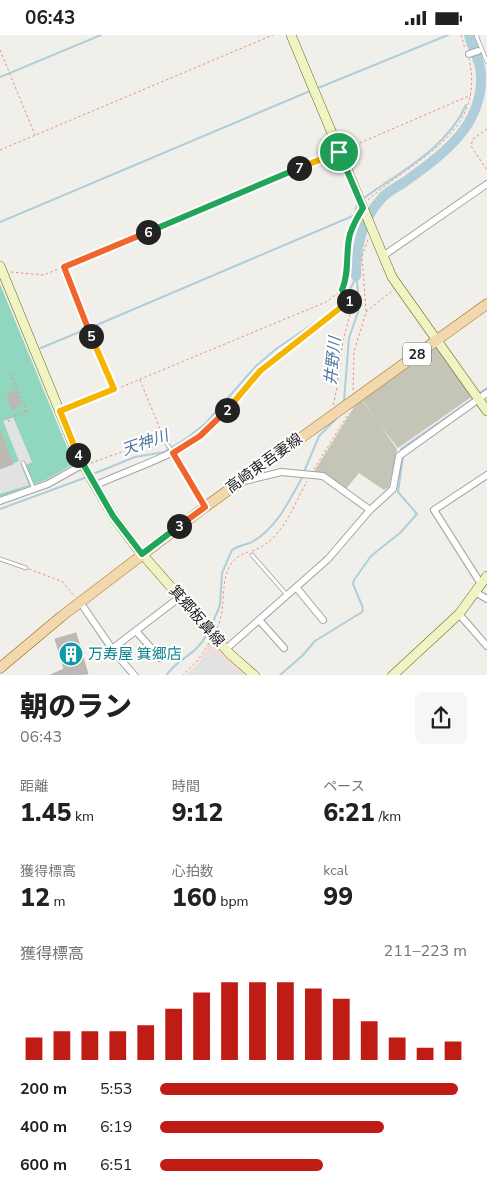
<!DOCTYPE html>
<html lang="ja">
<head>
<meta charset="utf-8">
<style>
  :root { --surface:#fff; --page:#f6f6f6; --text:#202124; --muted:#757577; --accent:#bf1c15 }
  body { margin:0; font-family:"Nunito Sans","Noto Sans JP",sans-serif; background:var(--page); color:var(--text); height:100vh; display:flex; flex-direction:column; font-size:19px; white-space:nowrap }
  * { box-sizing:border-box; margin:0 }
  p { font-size:16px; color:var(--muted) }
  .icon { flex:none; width:28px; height:28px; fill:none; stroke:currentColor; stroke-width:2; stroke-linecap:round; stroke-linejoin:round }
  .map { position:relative; height:640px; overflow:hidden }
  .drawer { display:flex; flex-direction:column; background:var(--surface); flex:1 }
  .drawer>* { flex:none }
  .pin { position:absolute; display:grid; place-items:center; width:42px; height:42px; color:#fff; margin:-21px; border:2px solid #fff; border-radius:50%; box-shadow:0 1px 5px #0007 }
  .km { position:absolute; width:25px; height:25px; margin:-12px; border-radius:50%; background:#222; color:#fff; font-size:14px; line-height:25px; text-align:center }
  .round { display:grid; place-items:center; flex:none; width:52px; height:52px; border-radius:8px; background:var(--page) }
  .head { display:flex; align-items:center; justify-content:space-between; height:85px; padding:0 20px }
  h1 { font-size:28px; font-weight:800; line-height:38px }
  .stats { display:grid; grid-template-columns:repeat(3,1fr); gap:8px; height:85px; padding:5px 20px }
  .stats div { display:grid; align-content:center }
  .stats b { font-size:25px; font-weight:800 }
  .stats small { font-size:14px; font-weight:400 }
  .stats p { font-size:14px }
  .chart { height:140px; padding:10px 20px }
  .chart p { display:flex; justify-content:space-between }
  .chart svg { width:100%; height:90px; margin-top:5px; stroke:var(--accent); stroke-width:6 }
  ul { padding:0 20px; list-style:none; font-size:16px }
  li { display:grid; grid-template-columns:80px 60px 1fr; align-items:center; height:38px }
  li i { height:12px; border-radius:6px; background:var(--accent) }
  .status { display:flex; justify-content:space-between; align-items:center; height:35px; padding:0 25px; background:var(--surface); direction:ltr }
  .status svg { height:14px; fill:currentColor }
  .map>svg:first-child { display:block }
  .commercial { fill:#efdddb }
  .construction { fill:#c4c5b6 }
  .pitch { fill:#91d7bf }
  .parking { fill:#e2e2e2 }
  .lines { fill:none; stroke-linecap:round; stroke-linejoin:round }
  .stream { stroke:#afceda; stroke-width:2 }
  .river { stroke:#afceda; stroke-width:10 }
  .building { fill:#beb8b3; stroke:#c1b7ad }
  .lane-casing { stroke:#a3a3a3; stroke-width:4.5 }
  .street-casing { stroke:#a3a3a3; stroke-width:8 }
  .secondary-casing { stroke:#637111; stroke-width:10 }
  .primary-casing { stroke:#906b10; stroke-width:11 }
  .path { stroke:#ec8f80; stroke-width:1; stroke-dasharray:2.5 2.5; stroke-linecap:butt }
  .lane { stroke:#fff; stroke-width:3 }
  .street { stroke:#fff; stroke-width:6 }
  .secondary { stroke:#f0f4c5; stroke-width:9 }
  .primary { stroke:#f3d8ad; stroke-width:10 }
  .split-1-casing { stroke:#fff; stroke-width:10 }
  .split-2-casing { stroke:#fff; stroke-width:10 }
  .split-3-casing { stroke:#fff; stroke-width:10 }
  .split-4-casing { stroke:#fff; stroke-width:10 }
  .split-5-casing { stroke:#fff; stroke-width:10 }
  .split-6-casing { stroke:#fff; stroke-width:10 }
  .split-7-casing { stroke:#fff; stroke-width:10 }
  .split-8-casing { stroke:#fff; stroke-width:10 }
  .split-1 { stroke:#22a559; stroke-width:6 }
  .split-2 { stroke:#f5b400; stroke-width:6 }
  .split-3 { stroke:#f0652b; stroke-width:6 }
  .split-4 { stroke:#22a559; stroke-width:6 }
  .split-5 { stroke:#f5b400; stroke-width:6 }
  .split-6 { stroke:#f0652b; stroke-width:6 }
  .split-7 { stroke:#22a559; stroke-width:6 }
  .split-8 { stroke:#f5b400; stroke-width:6 }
  .labels { text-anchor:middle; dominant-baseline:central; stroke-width:4; stroke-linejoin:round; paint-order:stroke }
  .shield { fill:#fff; stroke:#646464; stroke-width:1 }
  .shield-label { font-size:14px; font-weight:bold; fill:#222 }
  .street-label { font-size:15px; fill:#222; stroke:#fff }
  .culture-label { font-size:15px; fill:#0d838f; stroke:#fff; text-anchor:start }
  .water-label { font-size:16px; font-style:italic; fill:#5478a1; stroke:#fff }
</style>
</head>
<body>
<div class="status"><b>06:43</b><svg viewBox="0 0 49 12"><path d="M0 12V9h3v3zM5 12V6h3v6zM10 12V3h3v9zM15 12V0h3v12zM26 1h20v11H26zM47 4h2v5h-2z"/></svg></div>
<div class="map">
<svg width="487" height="641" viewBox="0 0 487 641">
  <rect width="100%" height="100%" fill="#f1efea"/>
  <path class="commercial" d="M211,606l16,17 19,17 -61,1 14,-14z"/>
  <path class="construction" d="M434,311h4l33,49 -1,3 -72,50 -18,-23 17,24 -8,38 -5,3 -25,-17 -14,17 -22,-16 -11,1 45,-73 4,-3 16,21 -16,-22z"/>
  <path class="pitch" d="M0,249l74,180 -28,16 -46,17z"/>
  <path class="parking" d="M13,382l19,45 -10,5 7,18 -29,9v-25l19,-8 -16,-40z
    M212,616l24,24h-46z"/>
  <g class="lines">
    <path class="stream" d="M0,42l101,-42
      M318,53l130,-53
      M364,163c37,-27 83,-50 102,-93
      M0,187l310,-131
      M92,292l263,-112 2,-12
      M41,313l43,-18
      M480,358l7,-5
      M344,366l5,-63 11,-32 -4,-30
      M401,414l72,-50
      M304,437l15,-36 17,-17
      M93,439l42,-17 29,-5 23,-14 19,-15 50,-57 20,-17 60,-41 13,-16 7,-15
      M0,474l87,-32
      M89,585l21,32
      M211,592l9,-22 2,-32 10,-23c7,-5 15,-5 22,-9 25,-16 35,-41 49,-65
      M166,641c11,-18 30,-20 41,-42
      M279,641l23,-20 13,-15 47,-29 1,-4 -10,-24 1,-4 17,-24 29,-23 17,-19 -19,-22 5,-35"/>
    <path class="river" d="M356,241c0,-28 5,-55 25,-77 6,-8 17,-12 25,-18 37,-27 77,-55 75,-106 0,-14 -9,-26 -12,-40"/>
  </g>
  <path class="building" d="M16,356l5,14 -9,4 -5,-14z
    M0,396l13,33 -13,5z
    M76,598l12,41 -40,2 16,-7 -9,-30z"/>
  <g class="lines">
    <defs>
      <path id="lane" d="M476,0l11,27
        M167,409l5,7
        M23,428l11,26
        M252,520l35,40
        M0,524l26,9"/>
      <path id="street" d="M469,19l9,-3
        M383,221l104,-72
        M173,418l32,54
        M245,446l36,-9 42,4 47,34
        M94,451c36,-17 73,-27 106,-50
        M0,466l48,-17 34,-19
        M481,549l-47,-74 53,-35
        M296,552l27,33
        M475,557l12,7
        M80,567l35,51 20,23
        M459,579l28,32
        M259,585l25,28
        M136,596l24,27
        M112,614l68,-52
        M226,614l102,-90 42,-49 23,-21 6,-33 88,-63"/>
      <path id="secondary" d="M291,0l101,242 95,134
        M0,231l78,190 35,60 23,31 69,79 25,28 25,22
        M392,641l67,-62 28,-38"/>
      <path id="primary" d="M0,633l62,-52 143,-109 282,-203"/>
    </defs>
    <use href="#lane" class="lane-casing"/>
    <use href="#street" class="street-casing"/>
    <use href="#secondary" class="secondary-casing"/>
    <use href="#primary" class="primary-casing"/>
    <path class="path" d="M461,0l4,14
      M0,15l35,85
      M487,94l-14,10 -2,7 16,24
      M346,114l125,-54
      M0,115l273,-115
      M368,165c43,-40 119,-65 101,-141
      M64,233l50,121
      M11,237l33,3 289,-121
      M366,276l-4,-55 7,-19
      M10,338l18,42
      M140,345l25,61
      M353,355l1,-38 12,-40 26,-21
      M333,370c6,-21 6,-42 10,-63 3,-16 8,-25 9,-43l-9,-9
      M66,375l260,-108 16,-12 5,-11 3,-45 8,-18
      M9,387l-1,-3 18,-8
      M204,397l31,-29 25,-32 92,-72
      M91,428l47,-17 25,-5
      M314,434l35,-56
      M252,516c31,-11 41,-45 55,-70
      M29,534l34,13 12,15
      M217,593c13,-25 -4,-64 31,-76
      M182,641l16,-16 11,-17"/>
    <use href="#lane" class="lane"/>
    <use href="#street" class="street"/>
    <use href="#secondary" class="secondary"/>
    <use href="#primary" class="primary"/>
  </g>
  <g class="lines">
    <defs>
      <path id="split-1" d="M339,117l24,56c-5,8 -10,17 -13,26 -5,19 0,37 -8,56l10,9 -3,2"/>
      <path id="split-2" d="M227,375l33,-39 89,-70"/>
      <path id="split-3" d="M179,491l26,-19 -32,-54 27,-17 27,-26"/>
      <path id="split-4" d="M78,420l35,61 29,38 37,-28"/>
      <path id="split-5" d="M78,420l-18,-44 54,-22 -23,-53"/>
      <path id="split-6" d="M91,301l-27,-69 84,-35"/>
      <path id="split-7" d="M148,197l151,-64"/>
      <path id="split-8" d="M299,133l40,-16"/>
    </defs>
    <use href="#split-1" class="split-1-casing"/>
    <use href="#split-2" class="split-2-casing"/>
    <use href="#split-3" class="split-3-casing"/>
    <use href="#split-4" class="split-4-casing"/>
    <use href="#split-5" class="split-5-casing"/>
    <use href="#split-6" class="split-6-casing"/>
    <use href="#split-7" class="split-7-casing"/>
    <use href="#split-8" class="split-8-casing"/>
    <use href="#split-1" class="split-1"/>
    <use href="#split-2" class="split-2"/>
    <use href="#split-3" class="split-3"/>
    <use href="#split-4" class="split-4"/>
    <use href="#split-5" class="split-5"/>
    <use href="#split-6" class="split-6"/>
    <use href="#split-7" class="split-7"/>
    <use href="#split-8" class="split-8"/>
  </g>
  <defs>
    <symbol id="building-disc" viewBox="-11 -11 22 22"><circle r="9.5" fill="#0f9aa8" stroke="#fff"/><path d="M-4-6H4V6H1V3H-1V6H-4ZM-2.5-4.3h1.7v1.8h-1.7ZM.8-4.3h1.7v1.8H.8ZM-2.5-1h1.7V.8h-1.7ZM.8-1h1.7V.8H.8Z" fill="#fff"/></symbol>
  </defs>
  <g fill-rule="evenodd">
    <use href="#building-disc" x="57" y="605" width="28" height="28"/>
  </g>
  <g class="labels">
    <rect class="shield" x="403" y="307.5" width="28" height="23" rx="4"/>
    <g class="shield-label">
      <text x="417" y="319">28</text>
    </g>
    <g class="street-label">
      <text transform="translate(264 428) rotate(-36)">高崎東吾妻線</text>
      <text transform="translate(197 581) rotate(49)">箕郷板鼻線</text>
    </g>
    <g class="culture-label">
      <text x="88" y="619">万寿屋 箕郷店</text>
    </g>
    <g class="water-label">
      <text transform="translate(333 326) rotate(-84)">井野川</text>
      <text transform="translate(145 408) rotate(-19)">天神川</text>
    </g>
  </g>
</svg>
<div class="pin" style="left:339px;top:117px;background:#1e9e55"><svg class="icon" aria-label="arrive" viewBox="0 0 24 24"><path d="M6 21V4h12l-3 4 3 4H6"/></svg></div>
<b class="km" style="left:349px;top:266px">1</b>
<b class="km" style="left:227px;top:375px">2</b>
<b class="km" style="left:179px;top:491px">3</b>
<b class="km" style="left:78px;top:420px">4</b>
<b class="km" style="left:91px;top:301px">5</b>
<b class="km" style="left:148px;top:197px">6</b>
<b class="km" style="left:299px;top:133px">7</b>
</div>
<section class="drawer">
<div class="head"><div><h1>朝のラン</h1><p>06:43</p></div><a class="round"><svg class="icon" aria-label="share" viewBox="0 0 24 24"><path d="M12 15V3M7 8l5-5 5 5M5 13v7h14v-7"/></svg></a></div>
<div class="stats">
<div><p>距離</p><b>1.45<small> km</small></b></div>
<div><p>時間</p><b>9:12</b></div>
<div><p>ペース</p><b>6:21<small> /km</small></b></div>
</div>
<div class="stats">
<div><p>獲得標高</p><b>12<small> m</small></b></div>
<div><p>心拍数</p><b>160<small> bpm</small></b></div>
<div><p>kcal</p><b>99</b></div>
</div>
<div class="chart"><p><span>獲得標高</span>211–223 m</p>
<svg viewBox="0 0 160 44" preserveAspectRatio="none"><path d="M5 44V33M15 44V30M25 44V30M35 44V30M45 44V27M55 44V19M65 44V11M75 44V6M85 44V6M95 44V6M105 44V9M115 44V14M125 44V25M135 44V33M145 44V38M155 44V35"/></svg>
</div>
<ul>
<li><b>200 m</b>5:53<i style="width:97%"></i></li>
<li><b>400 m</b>6:19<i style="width:73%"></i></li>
<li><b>600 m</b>6:51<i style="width:53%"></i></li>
</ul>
</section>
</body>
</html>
